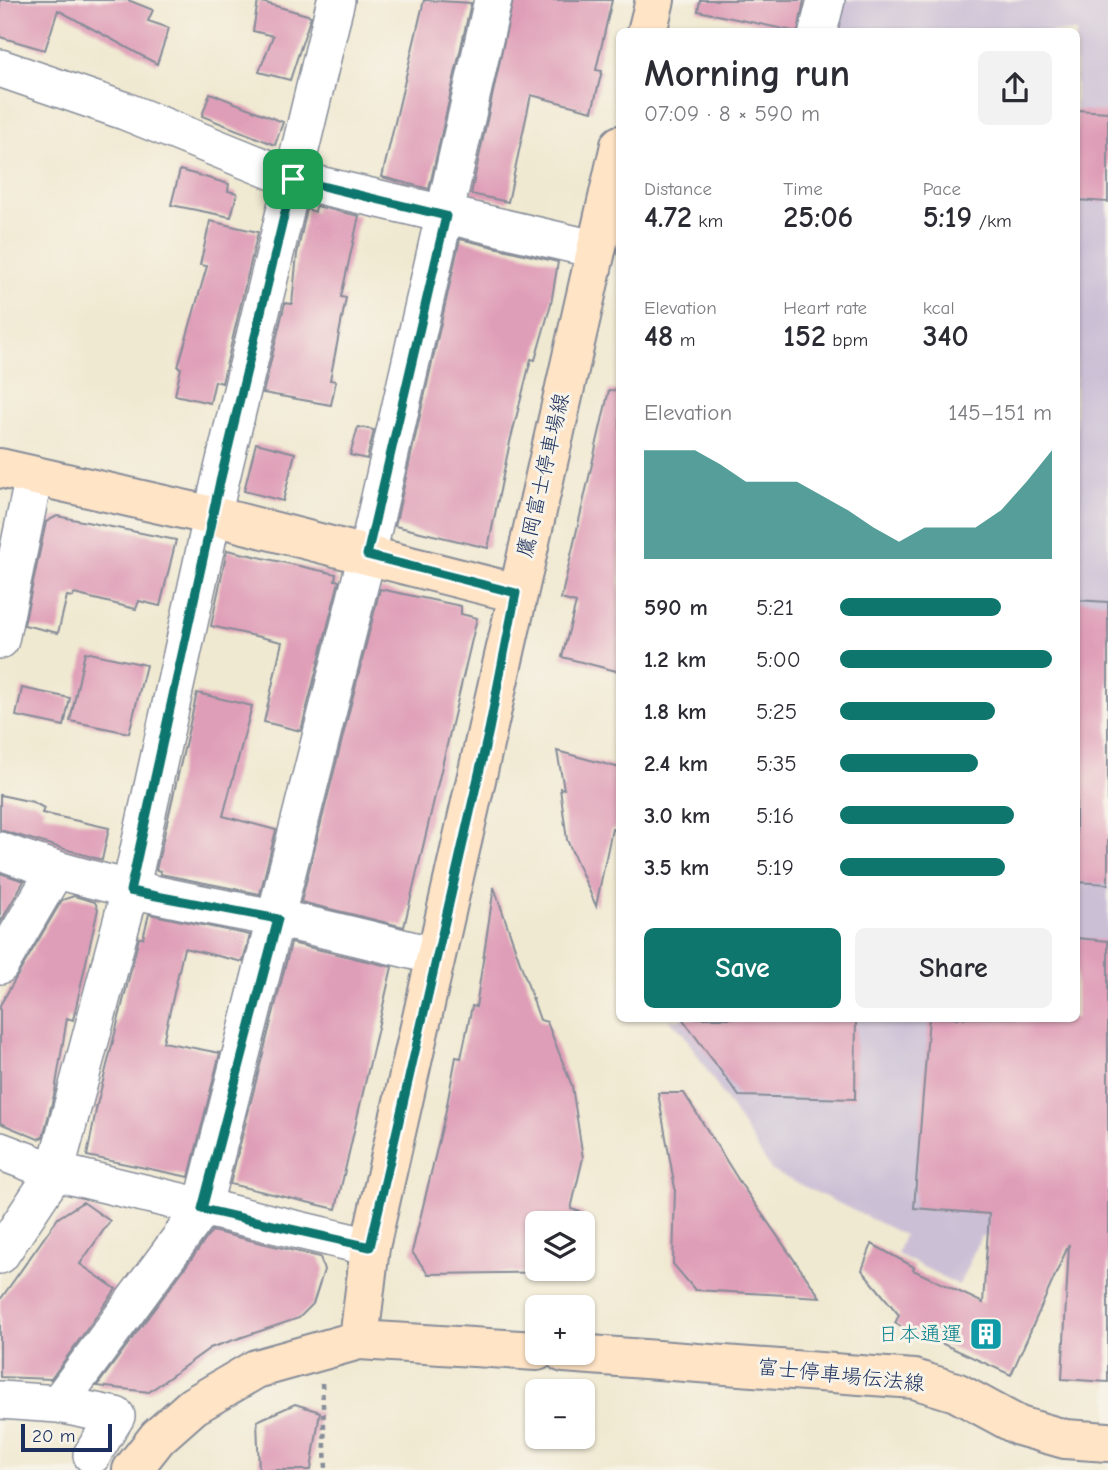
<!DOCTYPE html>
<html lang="en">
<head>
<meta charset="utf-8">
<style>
  :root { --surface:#fff; --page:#f2f2f3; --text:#2b2b33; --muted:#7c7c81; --accent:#0f766e }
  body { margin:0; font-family:"Comic Neue","Klee One",sans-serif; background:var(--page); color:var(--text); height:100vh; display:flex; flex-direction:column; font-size:26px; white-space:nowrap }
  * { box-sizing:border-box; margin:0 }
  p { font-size:23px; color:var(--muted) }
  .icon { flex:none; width:38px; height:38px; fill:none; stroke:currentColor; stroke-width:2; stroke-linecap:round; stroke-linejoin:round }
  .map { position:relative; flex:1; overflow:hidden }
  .sheet { position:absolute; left:616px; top:28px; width:464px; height:994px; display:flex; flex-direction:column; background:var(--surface); border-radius:10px; box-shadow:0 2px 5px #0004 }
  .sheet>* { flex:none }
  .tools { position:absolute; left:525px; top:1211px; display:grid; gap:14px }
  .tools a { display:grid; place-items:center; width:70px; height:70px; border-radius:10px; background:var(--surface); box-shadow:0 2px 5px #0004; font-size:35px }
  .scale { position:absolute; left:21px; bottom:18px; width:91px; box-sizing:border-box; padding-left:7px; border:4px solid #1b2f5e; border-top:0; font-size:19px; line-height:24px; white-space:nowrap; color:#1b2f5e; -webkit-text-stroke:5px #f7f3e8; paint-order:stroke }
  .pin { position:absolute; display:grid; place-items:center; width:60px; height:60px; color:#fff; margin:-30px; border-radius:14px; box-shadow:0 4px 10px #0006 }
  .round { display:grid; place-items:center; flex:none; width:74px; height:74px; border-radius:10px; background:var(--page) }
  .headline { display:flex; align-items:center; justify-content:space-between; height:119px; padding:0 28px }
  h1 { font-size:38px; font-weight:700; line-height:52px }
  .metrics { display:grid; grid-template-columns:repeat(3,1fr); gap:10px; height:119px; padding:7px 28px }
  .metrics div { display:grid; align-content:center }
  .metrics b { font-size:30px; font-weight:700 }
  .metrics small { font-size:19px; font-weight:400 }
  .metrics p { font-size:19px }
  .chart { height:196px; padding:14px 28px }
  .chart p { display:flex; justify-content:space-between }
  .chart svg { width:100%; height:126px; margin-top:7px; fill:var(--accent); opacity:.7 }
  .action { display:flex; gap:14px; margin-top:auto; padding:14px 28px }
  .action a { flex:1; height:80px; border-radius:10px; background:var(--accent); color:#fff; font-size:28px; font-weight:700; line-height:80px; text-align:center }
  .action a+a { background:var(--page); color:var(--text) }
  ul { padding:0 28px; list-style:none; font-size:23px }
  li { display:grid; grid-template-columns:112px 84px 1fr; align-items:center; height:52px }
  li i { height:18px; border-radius:9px; background:var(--accent) }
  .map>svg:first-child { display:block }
  .industrial { fill:#cbbfd5 }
  .building { fill:#df9eb7 }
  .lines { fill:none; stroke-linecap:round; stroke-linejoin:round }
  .street-casing { stroke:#868c98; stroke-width:40 }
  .secondary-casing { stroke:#868c98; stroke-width:42 }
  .path { stroke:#868c98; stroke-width:4.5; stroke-dasharray:5 5; stroke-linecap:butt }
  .street { stroke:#fff; stroke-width:37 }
  .secondary { stroke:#ffe4c6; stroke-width:38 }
  .route-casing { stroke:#fff; stroke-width:14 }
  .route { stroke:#0f766e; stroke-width:9 }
  .labels { text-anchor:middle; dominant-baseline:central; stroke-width:6; stroke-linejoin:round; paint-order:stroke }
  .street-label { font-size:21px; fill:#1b2f5e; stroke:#f7f3e8 }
  .culture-label { font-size:21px; fill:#0d838f; stroke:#f7f3e8; text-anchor:end }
</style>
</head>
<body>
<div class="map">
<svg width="1108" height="1470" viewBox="0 0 1108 1470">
  <rect width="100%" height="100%" fill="#f7f3e8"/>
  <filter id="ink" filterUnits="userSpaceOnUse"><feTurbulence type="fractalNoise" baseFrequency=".0143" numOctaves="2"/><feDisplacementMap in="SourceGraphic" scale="14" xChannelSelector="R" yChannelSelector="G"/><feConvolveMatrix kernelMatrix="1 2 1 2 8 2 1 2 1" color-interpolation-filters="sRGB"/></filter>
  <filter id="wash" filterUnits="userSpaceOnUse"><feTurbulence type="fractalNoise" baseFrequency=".00686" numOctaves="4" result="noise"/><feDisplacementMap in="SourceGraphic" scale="28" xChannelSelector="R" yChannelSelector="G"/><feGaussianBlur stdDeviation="1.57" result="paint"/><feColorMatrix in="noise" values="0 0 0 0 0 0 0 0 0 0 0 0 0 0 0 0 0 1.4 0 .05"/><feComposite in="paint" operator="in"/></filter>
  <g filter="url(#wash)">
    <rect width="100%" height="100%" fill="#f0e9d1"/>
    <path class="industrial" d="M841,0h267v1246l-127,-10 -22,49 -62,-31 7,-19 -132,-64 -89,-138 -14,-14 407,-1v-986l-242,-1z"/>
    <g id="blocks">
      <path class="building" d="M0,0h128l25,10 -5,11 21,7 -12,36 -99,-54 -13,40 -45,-13z
        M424,0l47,3 -42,186 -47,-12z
        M513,0h99l-16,70 6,1 -10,40 -61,-16 -23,107 -37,-8z
        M700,0h104l-6,32 -100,-21z
        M258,1l53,15 -21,64 -31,-8 14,-36 -20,-5z
        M210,93l73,29 -8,23 -73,-29z
        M1076,110l32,2v90l-32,-2z
        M180,170l49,14 -1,7 9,2 -6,24 -60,-12z
        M316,206l43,10 -18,81 5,1 -16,82 6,1 -5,24 -68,-12 22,-90 7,1 5,-50 10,-45 8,3z
        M210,221l48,11 -36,151 -7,-2 -5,22 -35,-8 6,-27 -3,-1 29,-101 -7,-1z
        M460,239l98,23 -7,42 -16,56 -4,-1 -21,83 -22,106 -93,-22z
        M609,390l11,1v281l-58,-15 14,-54 -15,-4z
        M358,427l16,3 -7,29 -17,-4z
        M256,443l39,10 -12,48 -39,-10z
        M57,516l119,24 -16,66 -21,-5 -3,8 -62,-15 -1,3 -6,-1 -9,37 -34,-8 22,-103z
        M227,550l109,24 -1,6 4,1 -38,150 -37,-9 18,-80 -71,-16z
        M380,589l81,17v8l16,4 -73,309 -103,-25z
        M1076,600l32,2v282l-32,-2z
        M85,652l61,13 -17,68 -59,-12z
        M22,688l48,10 -6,28 -48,-10z
        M197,693l55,13 -29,110 53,14 -16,64 -100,-20 1,-3 -5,-1z
        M557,751l63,17v48l-5,14 -3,-1 -16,77 -29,-66 -7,-52 4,1z
        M0,795l33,7 11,6 -2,5 67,15 -7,32 -102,-30z
        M0,873l24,8 -24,42z
        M494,887l46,133 7,2 25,64 11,72 -12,51 13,4 -3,10h-44v46h27l-2,3 -134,2 -16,-22 33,-137 11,-58 5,1 11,-52 4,1z
        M74,896l21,6 3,7 -25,111 -6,-2 -12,73 -12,46 -5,2 -38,-16v-118l62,-105z
        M149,914l101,21 -7,27 -59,-14 -21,94 57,11 -31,124 -102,-21 10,-51 -3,2 3,-2 42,-167h4z
        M1076,938l32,3v441l-46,-3 7,-135 -58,131 -81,-37 -2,5 -33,-20 4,-8 -37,-45 10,-26 42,23 -1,3 70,33 6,-89 -75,-6 15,-190h147z
        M291,943l101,24 -56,242 -106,-25z
        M682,1018h174l-1,81 -116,-3z
        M658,1093h26l57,91 79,113 -125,-7 -22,-26 2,-76z
        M83,1202l27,19 -30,43 36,25 -65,90 -51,-2v-77l58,-82z
        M212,1231l108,26 4,13 -11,34 -14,14 -89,30 -61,44 -52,-6z
        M295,1404l25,8 -9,58h-52l-2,-49z"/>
    </g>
  </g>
  <g filter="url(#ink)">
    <use href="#blocks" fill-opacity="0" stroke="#868c98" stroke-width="2"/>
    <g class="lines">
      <defs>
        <path id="street" d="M818,32l8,-32
          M0,68l125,43 168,68 301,70
          M0,640l34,-164
          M0,851c90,33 181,49 274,67 54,11 108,25 161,38
          M0,965l55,-94
          M0,1151l55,21 315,75
          M0,1255l55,-83 75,-281 89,-405 117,-486
          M0,1400l58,4 144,-195 165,-654 126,-555
          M58,1404l58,12 -24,39"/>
        <path id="secondary" d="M647,32l8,-32
          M0,468l213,48 303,77
          M359,1340l11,-93 250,-1102
          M564,1353l350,26 42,13 63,34 46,13 43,3
          M132,1470l26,-33 35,-31 63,-37 103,-29 178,11"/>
      </defs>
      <use href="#street" class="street-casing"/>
      <use href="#secondary" class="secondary-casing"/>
      <path class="path" d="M322,1383l4,87"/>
      <use href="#street" class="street"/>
      <use href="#secondary" class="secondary"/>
    </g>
  </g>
  <g class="lines" filter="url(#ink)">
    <defs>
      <path id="route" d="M293,179l153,37 -79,339 149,38 -27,137 -119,517 -168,-38 76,-290 -148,-28 89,-405z"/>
    </defs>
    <use href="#route" class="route-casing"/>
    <use href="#route" class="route"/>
  </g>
  <defs>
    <symbol id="building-square" viewBox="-11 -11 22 22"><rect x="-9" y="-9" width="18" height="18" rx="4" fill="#0f9aa8" stroke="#f7f3e8"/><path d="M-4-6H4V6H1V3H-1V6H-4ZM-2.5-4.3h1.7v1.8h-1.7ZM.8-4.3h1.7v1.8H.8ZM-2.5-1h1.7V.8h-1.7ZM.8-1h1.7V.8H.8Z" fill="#fff"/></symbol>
  </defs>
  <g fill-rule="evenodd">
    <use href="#building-square" x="967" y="1315" width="38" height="38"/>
  </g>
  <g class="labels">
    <g class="street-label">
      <text transform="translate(543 475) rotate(-77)">鷹岡富士停車場線</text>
      <text transform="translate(841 1375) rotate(6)">富士停車場伝法線</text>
    </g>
    <g class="culture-label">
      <text x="962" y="1334">日本通運</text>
    </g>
  </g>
</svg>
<div class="tools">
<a><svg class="icon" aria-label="layers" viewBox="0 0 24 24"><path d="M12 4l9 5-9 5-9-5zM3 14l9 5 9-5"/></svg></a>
<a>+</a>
<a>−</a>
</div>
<div class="scale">20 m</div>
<div class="pin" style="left:293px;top:179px;background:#1e9e55"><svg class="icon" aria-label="arrive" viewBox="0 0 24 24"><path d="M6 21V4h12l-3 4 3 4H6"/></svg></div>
<section class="sheet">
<div class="headline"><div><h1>Morning run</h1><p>07:09 · 8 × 590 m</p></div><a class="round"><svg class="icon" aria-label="share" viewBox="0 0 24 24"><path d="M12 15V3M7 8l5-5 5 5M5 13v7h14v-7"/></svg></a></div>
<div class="metrics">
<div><p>Distance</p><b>4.72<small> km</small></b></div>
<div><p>Time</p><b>25:06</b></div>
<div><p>Pace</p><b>5:19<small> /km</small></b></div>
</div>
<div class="metrics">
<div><p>Elevation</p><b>48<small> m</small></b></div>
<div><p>Heart rate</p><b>152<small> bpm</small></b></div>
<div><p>kcal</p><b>340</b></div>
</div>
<div class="chart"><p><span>Elevation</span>145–151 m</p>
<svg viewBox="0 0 160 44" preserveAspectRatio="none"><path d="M0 44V6L10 6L20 6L30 11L40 17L50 17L60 17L70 22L80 27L90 33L100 38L110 33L120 33L130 33L140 27L150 17L160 6V44z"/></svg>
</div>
<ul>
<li><b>590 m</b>5:21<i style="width:76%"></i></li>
<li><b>1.2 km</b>5:00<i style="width:100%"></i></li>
<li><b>1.8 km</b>5:25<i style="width:73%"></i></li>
<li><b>2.4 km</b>5:35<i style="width:65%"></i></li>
<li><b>3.0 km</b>5:16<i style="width:82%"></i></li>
<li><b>3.5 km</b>5:19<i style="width:78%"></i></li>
</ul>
<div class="action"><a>Save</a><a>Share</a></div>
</section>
</div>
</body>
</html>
